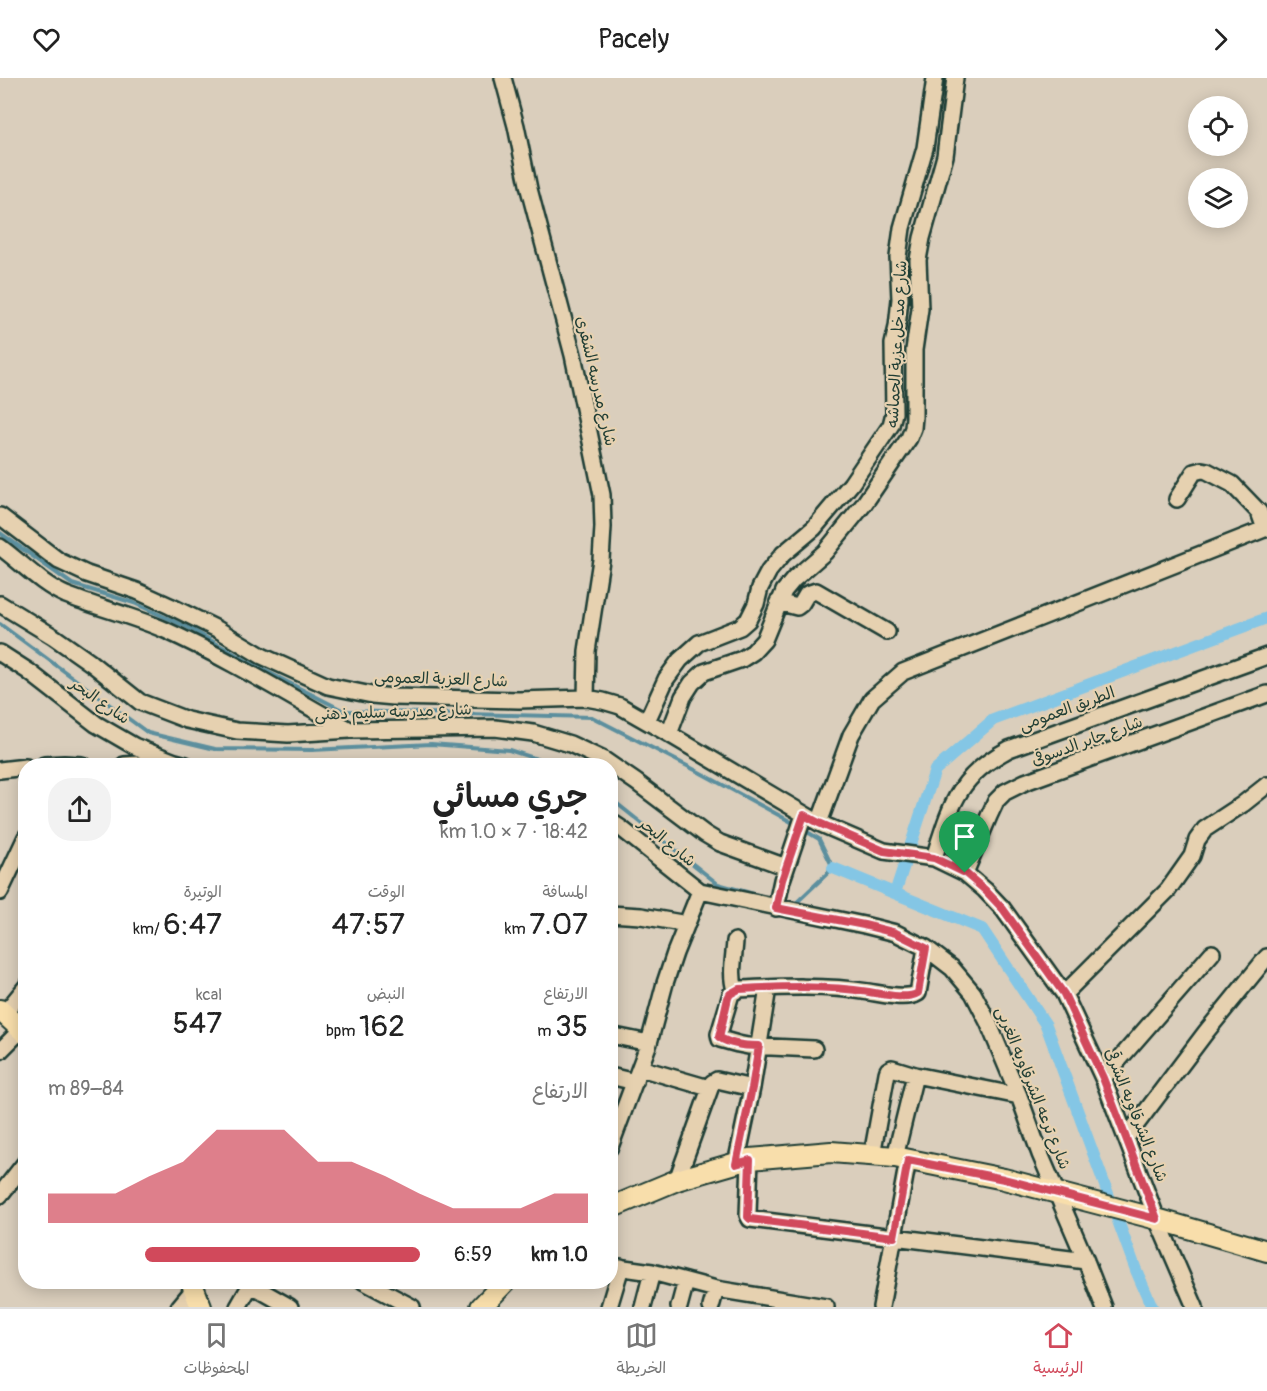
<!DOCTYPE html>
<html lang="ar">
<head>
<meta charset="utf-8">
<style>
  :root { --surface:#fff; --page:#f2f2f2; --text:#222; --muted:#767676; --line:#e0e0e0; --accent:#d1495b }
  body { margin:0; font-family:Pangolin,"Playpen Sans Arabic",sans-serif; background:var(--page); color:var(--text); direction:rtl; height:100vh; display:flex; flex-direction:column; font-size:22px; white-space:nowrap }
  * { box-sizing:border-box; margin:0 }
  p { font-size:20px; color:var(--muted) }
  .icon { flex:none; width:33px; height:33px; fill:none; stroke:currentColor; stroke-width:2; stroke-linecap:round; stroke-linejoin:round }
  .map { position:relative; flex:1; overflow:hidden; direction:ltr }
  .side { position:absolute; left:18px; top:680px; width:600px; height:531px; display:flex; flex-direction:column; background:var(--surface); border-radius:24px; box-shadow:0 3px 15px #0003; direction:rtl }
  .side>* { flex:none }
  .fabs { position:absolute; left:1188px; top:18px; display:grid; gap:12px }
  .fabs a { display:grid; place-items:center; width:60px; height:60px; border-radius:50%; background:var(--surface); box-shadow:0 3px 15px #0003; font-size:30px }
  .pin { position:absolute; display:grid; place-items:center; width:51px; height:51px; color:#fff; margin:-62px -26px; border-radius:50% 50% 50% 0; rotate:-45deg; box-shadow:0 0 6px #0007 }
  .pin .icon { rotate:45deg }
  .round { display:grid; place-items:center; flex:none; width:63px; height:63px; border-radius:24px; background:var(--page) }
  .summary { display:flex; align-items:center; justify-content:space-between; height:102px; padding:0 30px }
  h1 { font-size:33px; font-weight:600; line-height:45px }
  .metrics { display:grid; grid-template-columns:repeat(3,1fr); gap:9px; height:102px; padding:6px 30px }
  .metrics div { display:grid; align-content:center }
  .metrics b { font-size:30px; font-weight:600 }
  .metrics small { font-size:16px; font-weight:400 }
  .metrics p { font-size:16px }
  .chart { height:168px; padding:12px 30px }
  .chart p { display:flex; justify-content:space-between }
  .chart svg { width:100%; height:108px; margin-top:6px; fill:var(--accent); opacity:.7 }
  ul { padding:0 30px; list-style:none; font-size:20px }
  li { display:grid; grid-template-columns:96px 72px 1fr; align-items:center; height:45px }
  li i { height:15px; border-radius:8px; background:var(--accent) }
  header { display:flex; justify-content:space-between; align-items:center; height:78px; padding:0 30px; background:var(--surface); font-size:27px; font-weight:600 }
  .tab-bar { display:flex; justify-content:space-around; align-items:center; height:84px; border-top:2px solid var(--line); background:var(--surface); font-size:16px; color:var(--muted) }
  .tab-bar a { display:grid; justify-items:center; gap:3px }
  .tab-bar .active { color:var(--accent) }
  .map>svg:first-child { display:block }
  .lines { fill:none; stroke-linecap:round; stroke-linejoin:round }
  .stream { stroke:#5c8f9e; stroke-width:4 }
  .canal { stroke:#84c6e5; stroke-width:12 }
  .minor-casing { stroke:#1f3d34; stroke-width:20 }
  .major-casing { stroke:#1f3d34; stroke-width:24 }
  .minor { stroke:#e6d1b0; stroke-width:15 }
  .major { stroke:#f8deab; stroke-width:20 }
  .route-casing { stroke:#fff; stroke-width:12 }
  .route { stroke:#d1495b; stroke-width:8 }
  .labels { text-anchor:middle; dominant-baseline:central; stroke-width:4.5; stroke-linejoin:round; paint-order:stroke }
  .street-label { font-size:16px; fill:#1f3d34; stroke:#e6d1b0 }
</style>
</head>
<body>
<header><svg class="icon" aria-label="forward" viewBox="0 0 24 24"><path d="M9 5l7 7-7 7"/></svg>Pacely<svg class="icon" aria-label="heart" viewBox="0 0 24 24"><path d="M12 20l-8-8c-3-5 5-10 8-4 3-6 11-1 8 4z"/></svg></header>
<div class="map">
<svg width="1267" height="1229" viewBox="0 0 1267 1229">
  <rect width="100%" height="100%" fill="#dacebc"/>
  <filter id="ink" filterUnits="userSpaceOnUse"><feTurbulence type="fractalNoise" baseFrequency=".0167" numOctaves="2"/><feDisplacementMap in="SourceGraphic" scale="12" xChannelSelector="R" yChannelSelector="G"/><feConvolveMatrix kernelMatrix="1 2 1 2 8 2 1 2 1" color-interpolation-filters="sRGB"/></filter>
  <g filter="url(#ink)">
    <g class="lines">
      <path class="stream" d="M0,455l72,51 62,19 55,25 65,37 90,46 248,6 107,55 96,52
        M0,546l148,109 67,16 97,1 119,-6 78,6 46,15
        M610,720l108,86 43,12
        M794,827l39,-37 -14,-29 -15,-9"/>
      <path class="canal" d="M833,790l149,61 64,96 90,245 16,37
        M895,815l40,-123 58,-50 274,-102"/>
      <defs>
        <path id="minor" d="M503,0l13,48 13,63 44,166 29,140 1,32 -2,33 -14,91 -1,47
          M1177,421l17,-27 8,-2 5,1 25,13 27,28 6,17
          M0,438l59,45 28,13 50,17 33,15 47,23 45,27 66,30 44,9 22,2 125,3 67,-2 17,3 17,5 49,28 150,89 65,28 50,7 31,15 20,17 18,19 61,85 39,84 54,141 38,88
          M0,469c22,16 41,37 66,48 33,13 67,21 99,35 64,29 124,66 185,100
          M778,524l19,5 4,-3 6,-10 9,-3 71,41
          M0,526l54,33 37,26 49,39 47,18 50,11 51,3 62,-4 145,-2 38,5 37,11 34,16 32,22 69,52 15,9 66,24
          M0,575l28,18 68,53 38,22 41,16 11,3
          M647,643l19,-42 14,-19 19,-17 41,-16 8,-7 8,-16 4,-16 9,-17 14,-17 31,-26 37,-44 40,-59 3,-12 -1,-69 4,-17 3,-28 -2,-42 4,-29 23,-80 10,-70
          M669,656l14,-37 9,-14 12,-11 38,-13 11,-7 11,-12 20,-49 10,-12 31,-27 39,-48 45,-66 4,-10 1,-11v-67l6,-41 -2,-49 4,-22 23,-82 10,-78
          M44,687l20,-1 18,1
          M124,687l45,-3
          M0,692l26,-3
          M610,743l12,8 78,62 164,34 32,8 30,15 26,20 21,25 15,29 31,74 21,58 46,107 18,46
          M819,745l32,-88 21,-36 31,-27 364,-144
          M934,780c17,-53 23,-81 75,-109l258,-93
          M965,795l24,-57 7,-15 9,-9 20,-10 242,-88
          M0,814l26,-55
          M776,830l6,-28 22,-65
          M610,836l31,2 46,8
          M735,912c-5,-16 -1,-32 0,-49
          M1064,916l104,-104 24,-34 5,-16 8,-11 38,-25 24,-19
          M4,936l22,-27
          M610,957l39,8
          M814,971l-66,-3 -10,-2 -18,-5 -1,-5 12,-40 8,-5c43,-2 87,-4 130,3 13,2 38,8 49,1l8,-45
          M0,973l21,-21
          M640,990l69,20
          M915,997l104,21
          M610,998l25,6
          M1103,1000l109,-125
          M1126,1060l80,-106 61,-75
          M610,1069l39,-104 16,-60 10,-30 25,-62
          M872,1077l15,-82 1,-3 4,-2 23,7 -20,82
          M750,1081l-2,56 2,4 336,42
          M736,1086l16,-76 16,-100
          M677,1102l35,-97 5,-3 35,8
          M0,1117l26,-33
          M610,1188l42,6 64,17 110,18
          M363,1203l49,26
          M251,1207l39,22
          M179,1229l15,-18
          M238,1229l15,-26
          M609,1229l12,-40
          M643,1229l9,-35
          M679,1229l7,-26
          M711,1229l5,-18
          M881,1229l27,-147"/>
        <path id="major" d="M0,932l26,24
          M610,1130l67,-28 73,-21 81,-7 64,5 109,22 153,40 110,32
          M191,1203l10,26
          M481,1229l25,-26"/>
      </defs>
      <use href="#minor" class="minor-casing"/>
      <use href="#major" class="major-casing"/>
      <use href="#minor" class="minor"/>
      <use href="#major" class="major"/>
    </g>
  </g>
  <g class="lines" filter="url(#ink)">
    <defs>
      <path id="route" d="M804,737l15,8 65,28 50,7 31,15 20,17 18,19 61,85 39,84 54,141 -153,-40 -96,-19 -14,77 -144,-18 -2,-2 2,-57 -14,4 16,-76 7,-42c-14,0 -29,-1 -40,-9l9,-39 2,-4 9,-5c43,-2 87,-4 130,3 13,2 38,8 49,1l8,-45 -30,-15 -32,-8 -88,-17 6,-28z"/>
    </defs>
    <use href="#route" class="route-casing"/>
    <use href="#route" class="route"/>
  </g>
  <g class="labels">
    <g class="street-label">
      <text transform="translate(897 266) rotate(-87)">شارع مدخل عزبة الحماشه</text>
      <text transform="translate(596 303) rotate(77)">شارع مدرسه الشقرى</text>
      <text transform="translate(441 601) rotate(2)">شارع العزبة العمومى</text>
      <text transform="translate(100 623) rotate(35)">شارع البحر</text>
      <text transform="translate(1067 631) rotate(-20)">الطريق العمومى</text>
      <text transform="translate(393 634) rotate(-2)">شارع مدرسه سليم ذهنى</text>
      <text transform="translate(1087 663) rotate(-20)">شارع جابر الدسوقى</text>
      <text transform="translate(667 764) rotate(39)">شارع البحر</text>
      <text transform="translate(1033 1010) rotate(68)">شارع ترعه الشرقاويه الغربى</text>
      <text transform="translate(1136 1037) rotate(68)">شارع الشرقاويه الشرقى</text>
    </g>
  </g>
</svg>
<div class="fabs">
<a><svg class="icon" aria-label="locate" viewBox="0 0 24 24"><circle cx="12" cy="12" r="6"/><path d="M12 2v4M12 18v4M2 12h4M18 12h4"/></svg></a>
<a><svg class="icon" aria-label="layers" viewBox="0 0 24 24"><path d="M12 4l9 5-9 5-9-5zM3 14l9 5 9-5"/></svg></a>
</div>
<div class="pin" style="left:965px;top:795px;background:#1e9e55"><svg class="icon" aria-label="arrive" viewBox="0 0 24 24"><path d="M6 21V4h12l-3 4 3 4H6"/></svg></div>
<section class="side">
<div class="summary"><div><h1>جري مسائي</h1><p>18:42 · 7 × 1.0 km</p></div><a class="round"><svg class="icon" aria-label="share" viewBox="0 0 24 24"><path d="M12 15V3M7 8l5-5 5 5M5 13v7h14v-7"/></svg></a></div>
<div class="metrics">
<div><p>المسافة</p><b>7.07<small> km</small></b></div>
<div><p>الوقت</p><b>47:57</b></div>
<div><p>الوتيرة</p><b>6:47<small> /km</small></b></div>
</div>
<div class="metrics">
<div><p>الارتفاع</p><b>35<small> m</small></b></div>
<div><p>النبض</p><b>162<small> bpm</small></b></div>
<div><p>kcal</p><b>547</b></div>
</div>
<div class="chart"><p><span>الارتفاع</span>84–89 m</p>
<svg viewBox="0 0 160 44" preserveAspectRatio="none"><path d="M0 44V32L10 32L20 32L30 25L40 19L50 6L60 6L70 6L80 19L90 19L100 25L110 32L120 38L130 38L140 38L150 32L160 32V44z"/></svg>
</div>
<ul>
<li><b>1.0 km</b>6:59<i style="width:74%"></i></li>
</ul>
</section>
</div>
<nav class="tab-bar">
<a class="active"><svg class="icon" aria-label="home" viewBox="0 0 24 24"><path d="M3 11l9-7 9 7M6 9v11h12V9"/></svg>الرئيسية</a>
<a><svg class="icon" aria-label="map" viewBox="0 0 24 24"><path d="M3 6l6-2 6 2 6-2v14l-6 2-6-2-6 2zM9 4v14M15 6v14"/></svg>الخريطة</a>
<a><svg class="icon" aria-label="saved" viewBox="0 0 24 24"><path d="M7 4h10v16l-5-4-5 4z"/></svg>المحفوظات</a>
</nav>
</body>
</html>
